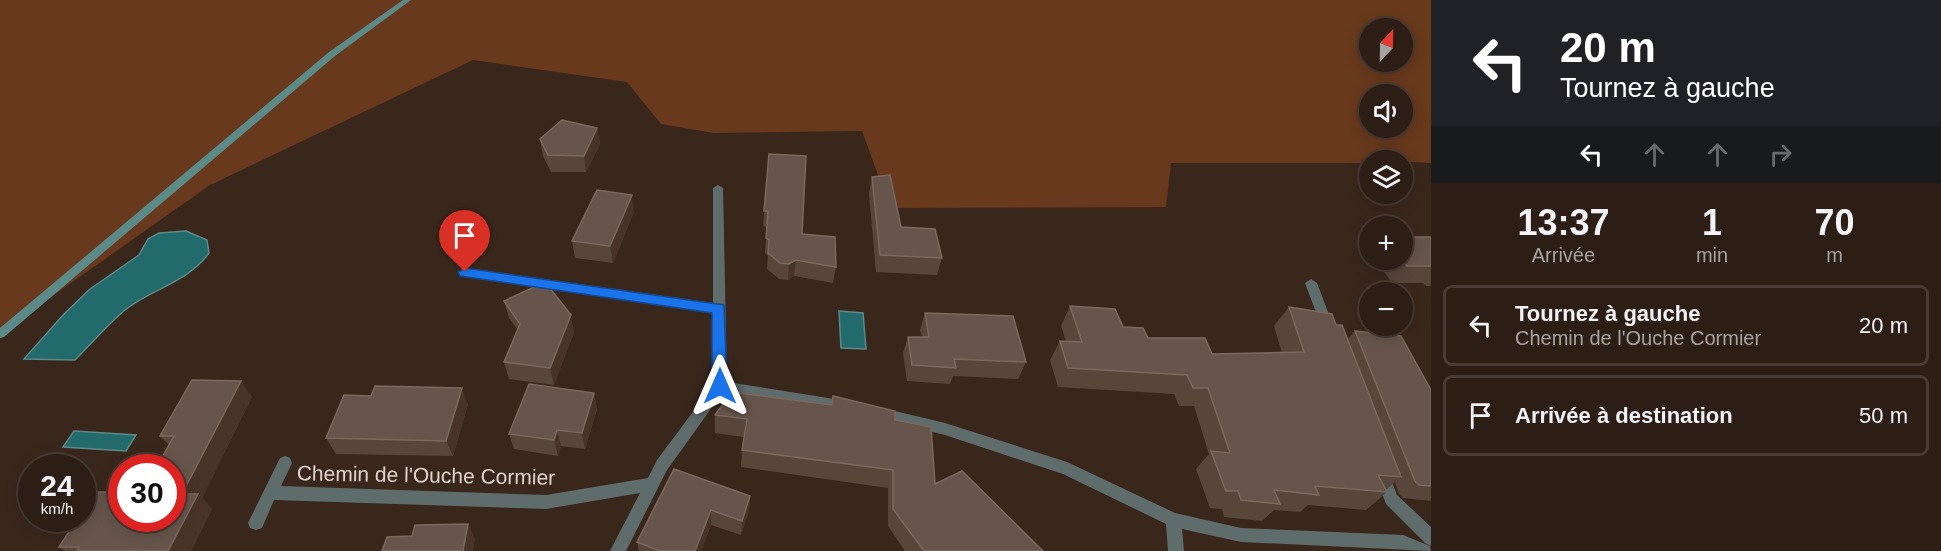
<!DOCTYPE html>
<html lang="fr">
<head>
<meta charset="utf-8">
<style>
	:root { --surface:#2c1d15; --page:#34261e; --text:#f1f3f6; --muted:#a6a2a0; --line:#483b34 }
	body { margin:0; font-family:Arial,sans-serif; background:var(--page); color:var(--text); height:100vh; display:flex; flex-direction:column; font-size:22px; white-space:nowrap }
	* { box-sizing:border-box; margin:0 }
	p { font-size:20px; color:var(--muted) }
	.icon { flex:none; width:33px; height:33px; fill:none; stroke:currentColor; stroke-width:2; stroke-linecap:round; stroke-linejoin:round }
	.map { position:relative; flex:1; overflow:hidden }
	.drawer { display:flex; flex-direction:column; background:var(--surface); width:510px }
	.drawer>* { flex:none }
	.guide { background:#202124; color:#fff; overflow:hidden }
	.needle { width:39px; rotate:22deg }
	.fabs { position:absolute; left:1359px; top:18px; display:grid; gap:12px }
	.fabs a { display:grid; place-items:center; width:54px; height:54px; border-radius:50%; background:var(--surface); box-shadow:0 3px 15px #0003,0 0 0 2px var(--line); font-size:30px }
	.speed { position:absolute; left:18px; top:454px; display:flex; gap:12px; font-size:30px; font-weight:700; text-align:center }
	.speed>* { display:grid; place-content:center; width:78px; height:78px; border-radius:50%; background:var(--surface); box-shadow:0 3px 15px #0003,0 0 0 2px var(--line); line-height:1 }
	.speed small { font-size:15px; font-weight:400 }
	.speed .limit { border:9px solid #d22; background:#fff; color:#111 }
	.pin { position:absolute; display:grid; place-items:center; width:51px; height:51px; color:#fff; margin:-62px -26px; border-radius:50% 50% 50% 0; rotate:-45deg; box-shadow:0 0 6px #0007 }
	.pin .icon { rotate:45deg }
	.me { position:absolute; width:66px; margin:-33px; rotate:0deg; stroke-linejoin:round; filter:drop-shadow(0 0 4px #0008) }
	.turn { display:flex; align-items:center; gap:21px; height:126px; padding:0 30px; font-size:27px }
	.turn .icon { width:78px; height:78px; stroke-width:2.5 }
	.turn b { display:block; font-size:42px; line-height:51px }
	.lanes { display:flex; align-items:center; height:57px; padding:0 30px; background:#0003; justify-content:center; gap:30px; direction:ltr }
	.lanes .off { opacity:.35 }
	.eta { display:flex; justify-content:space-evenly; align-items:center; height:102px; text-align:center }
	.eta b { font-size:36px; font-weight:700; line-height:42px }
	ul { padding:0; list-style:none }
	li { display:flex; align-items:center; gap:18px; height:81px; margin:0 12px 9px; padding:0 18px; border:3px solid var(--line); border-radius:9px }
	li div { flex:1 }
	li b { display:block; font-size:22px }
	li em { font-style:normal }
	main { display:flex; flex:1; min-height:0 }
	.map>svg:first-child { display:block }
	.green { fill:#68391c; fill-rule:evenodd }
	.water { fill:#226a6b; stroke:#5b8a88; stroke-width:1.5 }
	.lines { fill:none; stroke-linecap:round; stroke-linejoin:round }
	.stream { fill:#5b8a88; fill-rule:evenodd }
	.lane { fill:#5f6c6c; fill-rule:evenodd }
	.street { fill:#5f6c6c; fill-rule:evenodd }
	.wall { fill:#59463b }
	.shaded-wall { fill:#473328 }
	.building { fill:#67554b; stroke:#7a695f; stroke-width:1.5 }
	.route { fill:#1a73e8; stroke:#114b97; stroke-width:1.5 }
	.labels { text-anchor:middle; dominant-baseline:central; stroke-width:6; stroke-linejoin:round; paint-order:stroke }
	.near-street-label { font-size:21px; fill:#dfd3cc; stroke:#3a271c }
</style>
</head>
<body>
<main>
<div class="map">
<svg width="1431" height="551" viewBox="0 0 1431 551">
	<rect width="100%" height="100%" fill="#3a271c"/>
	<path class="green" d="M0 0H1431V163L1370 160 1369 163H1171L1166 207 890 208 862 131 714 133 661 124 627 82 473 60 210 185 0 333ZM1370 28H1402V62H1370ZM1370 94H1402V128H1370Z"/>
	<path class="water" d="M186 231 207 240 209 253C187 283 153 288 125 310 107 325 91 344 75 360L24 359 64 314 90 289 139 255 148 239 159 233Z
		M839 311 863 313 866 349 841 348Z
		M74 431 136 435 126 451 63 447Z"/>
	<g class="lines">
		<path class="stream" d="M403 0H411L335 56 4 337 0 338V328L329 52Z"/>
		<path class="lane" d="M1311 279 1317 283 1334 328 1333 331H1323L1322 328 1305 283Z
			M1382 467 1387 469 1397 495 1431 527V546L1425 543 1386 504 1375 474 1377 469Z"/>
		<path class="street" d="M718 185 723 188 727 382 847 401 852 403 854 407 852 411 847 413 723 392 667 470 626 551H610L640 493 546 509 274 500 262 528 256 530 250 528 248 523 280 458 285 456 290 458 292 463 281 486 546 495 648 478 657 460 713 385V313L465 276 459 272 465 268 713 303V188Z
			M878 407 945 423 1067 462 1175 513 1241 528 1403 535 1430 546 1431 551 1241 542 1182 529 1184 551H1168L1166 524 1063 474 945 435 873 417 871 413 873 409Z"/>
	</g>
	<path class="wall" d="M597 128 600 144 586 172H551L543 156 540 139Z
		M769 154 802 234 836 267 833 283 794 276 788 280 779 279 767 269 768 256 765 253 767 227 763 226Z
		M872 177 901 227 942 258 937 275 876 272 869 194Z
		M634 212 613 263 575 258 572 241Z
		M1431 237V286H1426L1423 283H1392L1375 260H1402Z
		M504 301 574 332 554 385 509 379 504 362 518 330 509 318Z
		M1070 306 1148 338 1212 354 1282 353 1274 326 1289 307 1336 325 1347 340 1355 331 1431 390V501L1403 498 1399 494 1395 482 1386 490 1387 492 1366 510 1308 505 1300 512 1274 510 1262 521 1224 517 1222 509 1210 508 1196 469 1209 454 1194 406H1179L1174 394 1058 387 1050 360 1060 341H1066L1061 326Z
		M925 313 1026 362 1018 379 953 376 950 384 907 381 903 353 908 337H922L920 330Z
		M594 393 597 409 585 449 561 446 558 456 514 449 509 434Z
		M371 396 468 404 453 456 336 454 326 438Z
		M252 397 202 498 212 509 191 551H65L59 547 172 519 169 445 160 436Z
		M715 415 895 420 935 484 1043 551H905L888 526V488L741 467 742 450 744 437 715 433Z
		M674 469 750 496 749 511 741 535 711 525 701 551H639L637 542Z"/>
	<path class="shaded-wall" d="M597 128 600 144 586 172 584 156Z
		M632 195 634 212 613 263 610 246Z
		M796 260 794 276 788 280 789 264Z
		M571 315 574 332 554 385 550 368Z
		M241 381 252 397 202 498 212 509 191 551H168L182 494Z
		M462 388 468 404 453 456 446 441Z
		M594 393 597 409 585 449 582 433Z
		M557 430 561 446 558 456 554 440Z
		M750 496 749 511 741 535 742 521Z
		M711 510V525L701 551H695Z
		M468 524 475 539 473 551H463Z"/>
	<path class="building" d="M562 120 597 128 584 156 548 155 540 139Z
		M769 154 806 156 802 234 835 237 836 267 796 260 789 264 780 263 768 253 769 240 766 238 768 211H764Z
		M890 175 901 227 935 229 942 258 880 255 872 177Z
		M597 190 632 195 610 246 572 241Z
		M1402 237H1431V266H1407L1402 260Z
		M545 282 571 315 550 368 504 362 520 324 504 301Z
		M1070 306 1115 309 1123 327 1143 328 1148 338H1205L1212 354 1304 352 1289 307 1332 314 1336 325H1342L1401 477 1378 475 1387 492 1315 486 1319 495 1274 490 1280 504 1241 500 1238 491H1226L1211 451 1230 453 1208 388H1193L1187 375 1068 368 1060 341 1082 342Z
		M925 313 1013 316 1026 362 954 359 956 368 912 365 908 337H929Z
		M1355 331 1401 336 1431 390V486L1419 485 1415 481Z
		M192 380 241 381 182 494H198L168 551H77L79 547H59L77 519H82V509L93 492H122V519H172V468H156L174 436H160Z
		M529 384 594 393 582 433 557 430 554 440 509 434Z
		M375 386 462 388 446 441 326 438 344 395 371 396Z
		M732 392 832 405 833 396 895 411V420L931 427 935 484 962 471 1043 551H924L893 509V470L742 450 747 419 715 415Z
		M674 469 750 496 742 521 711 510 695 551H660L637 542Z
		M468 524 463 551H382L387 537 412 536 415 525Z"/>
	<path class="route" d="M465 268 724 305 727 386 720 392 712 386V313L460 276 458 272Z"/>
	<g class="labels">
		<g class="near-street-label">
			<text transform="translate(426 475) rotate(1)">Chemin de l'Ouche Cormier</text>
		</g>
	</g>
</svg>
<div class="fabs">
<a><svg class="needle" viewBox="-14 -14 28 28"><path d="M0-13l5 13h-10z" fill="#e53935"/><path d="M0 13l5-13h-10z" fill="#a6a2a0"/></svg></a>
<a><svg class="icon" aria-label="sound" viewBox="0 0 24 24"><path d="M4 9h4l5-4v14l-5-4H4zM17 9q2 3 0 6"/></svg></a>
<a><svg class="icon" aria-label="layers" viewBox="0 0 24 24"><path d="M12 4l9 5-9 5-9-5zM3 14l9 5 9-5"/></svg></a>
<a>+</a>
<a>−</a>
</div>
<div class="speed"><div>24<small>km/h</small></div><div class="limit">30</div></div>
<div class="pin" style="left:465px;top:272px;background:#d93025"><svg class="icon" aria-label="arrive" viewBox="0 0 24 24"><path d="M6 21V4h12l-3 4 3 4H6"/></svg></div>
<svg class="me" style="left:720px;top:386px" viewBox="-20 -20 40 40"><path d="M0-17L14 15 0 8-14 15z" fill="#1a73e8" stroke="#fff" stroke-width="4"/></svg>
</div>
<section class="drawer">
<div class="guide">
<div class="turn"><svg class="icon" aria-label="left" viewBox="0 0 24 24"><path d="M17 20v-9H6M10 6l-5 5 5 5"/></svg><div><b>20 m</b>Tournez à gauche</div></div>
<div class="lanes"><svg class="icon" aria-label="left" viewBox="0 0 24 24"><path d="M17 20v-9H6M10 6l-5 5 5 5"/></svg><svg class="icon off" aria-label="ahead" viewBox="0 0 24 24"><path d="M12 20V5M6 11l6-6 6 6"/></svg><svg class="icon off" aria-label="ahead" viewBox="0 0 24 24"><path d="M12 20V5M6 11l6-6 6 6"/></svg><svg class="icon off" aria-label="right" viewBox="0 0 24 24"><path d="M7 20v-9h11M14 6l5 5-5 5"/></svg></div>
</div>
<div class="eta">
<div><b>13:37</b><p>Arrivée</p></div>
<div><b>1</b><p>min</p></div>
<div><b>70</b><p>m</p></div>
</div>
<ul>
<li><svg class="icon" aria-label="left" viewBox="0 0 24 24"><path d="M17 20v-9H6M10 6l-5 5 5 5"/></svg><div><b>Tournez à gauche</b><p>Chemin de l'Ouche Cormier</p></div><em>20 m</em></li>
<li><svg class="icon" aria-label="arrive" viewBox="0 0 24 24"><path d="M6 21V4h12l-3 4 3 4H6"/></svg><div><b>Arrivée à destination</b></div><em>50 m</em></li>
</ul>
</section>
</main>
</body>
</html>
